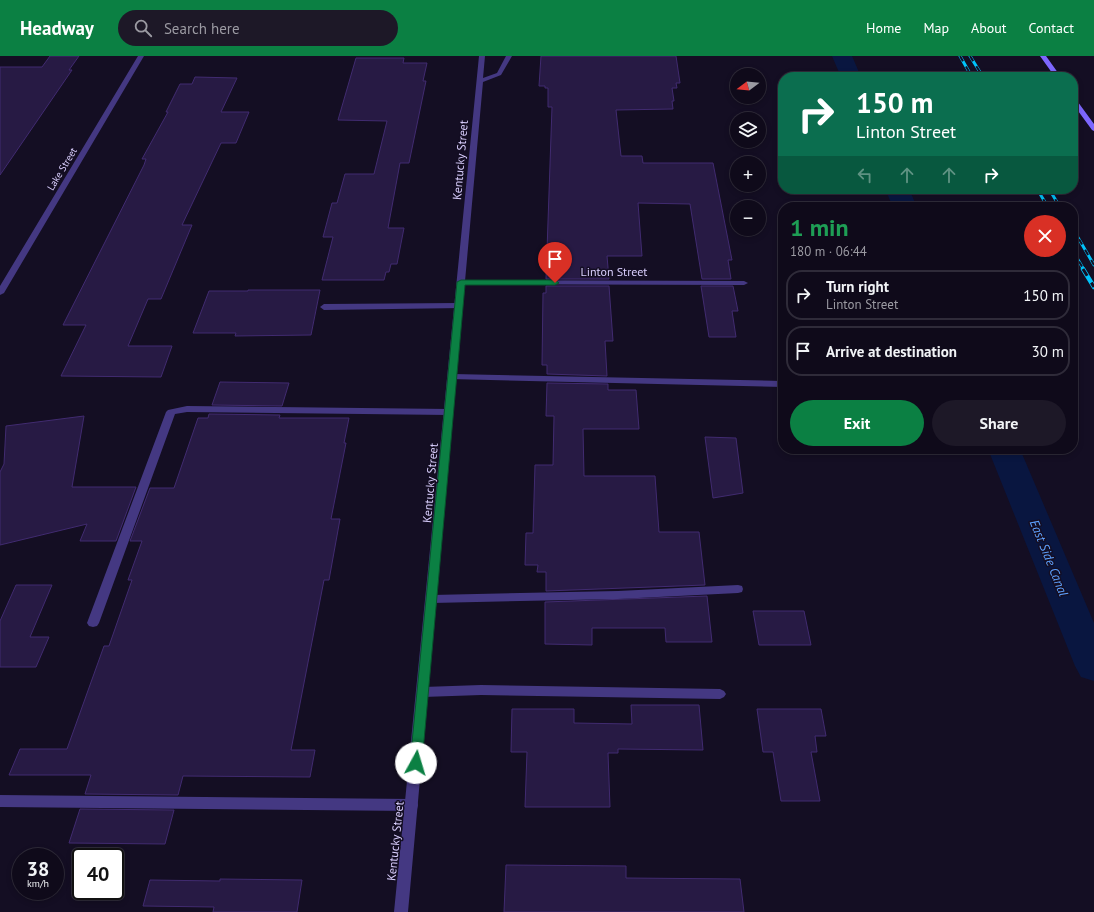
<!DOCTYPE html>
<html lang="en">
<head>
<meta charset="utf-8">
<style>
	:root { --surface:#0f0a1a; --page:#1d1827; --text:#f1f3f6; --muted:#9b9aa2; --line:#2f2b39; --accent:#0b8043 }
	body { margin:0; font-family:"PT Sans",sans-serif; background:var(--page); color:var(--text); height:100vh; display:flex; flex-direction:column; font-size:15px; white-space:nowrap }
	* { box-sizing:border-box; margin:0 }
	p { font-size:13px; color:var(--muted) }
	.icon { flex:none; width:22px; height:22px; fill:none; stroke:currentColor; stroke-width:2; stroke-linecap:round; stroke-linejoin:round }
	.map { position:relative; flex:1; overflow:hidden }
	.panel { position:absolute; left:778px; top:146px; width:300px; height:252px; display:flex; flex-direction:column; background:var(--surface); border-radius:16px; box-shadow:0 2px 6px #0003,0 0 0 1px var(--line) }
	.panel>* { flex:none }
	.hud { position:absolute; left:778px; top:16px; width:300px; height:122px; border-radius:16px; box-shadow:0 2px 6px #0003,0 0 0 1px var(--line); background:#0b6e4f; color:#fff; overflow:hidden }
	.needle { width:26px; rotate:254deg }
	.tools { position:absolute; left:730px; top:12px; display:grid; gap:8px }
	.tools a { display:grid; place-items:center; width:36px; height:36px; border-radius:50%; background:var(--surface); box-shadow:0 2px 6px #0003,0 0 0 1px var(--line); font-size:20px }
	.speed { position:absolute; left:12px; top:792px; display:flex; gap:8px; font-size:20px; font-weight:700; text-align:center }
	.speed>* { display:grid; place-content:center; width:52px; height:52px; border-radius:50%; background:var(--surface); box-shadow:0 2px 6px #0003,0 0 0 1px var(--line); line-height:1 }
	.speed small { font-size:10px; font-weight:400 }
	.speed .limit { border:2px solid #111; border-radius:6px; background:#fff; color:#111 }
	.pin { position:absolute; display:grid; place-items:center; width:34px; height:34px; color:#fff; margin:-41px -17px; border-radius:50% 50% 50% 0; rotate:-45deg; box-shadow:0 0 4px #0007 }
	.pin .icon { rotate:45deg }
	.me { position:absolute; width:44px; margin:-22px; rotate:6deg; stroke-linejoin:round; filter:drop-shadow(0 0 3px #0008) }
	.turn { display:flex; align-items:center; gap:14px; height:84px; padding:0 12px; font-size:18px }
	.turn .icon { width:52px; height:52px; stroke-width:2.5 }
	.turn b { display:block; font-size:28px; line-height:34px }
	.lanes { display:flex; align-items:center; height:38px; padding:0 12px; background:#0003; justify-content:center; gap:20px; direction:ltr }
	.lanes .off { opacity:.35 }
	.round { display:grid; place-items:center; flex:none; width:42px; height:42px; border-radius:21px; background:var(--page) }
	.head { display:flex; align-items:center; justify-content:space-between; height:68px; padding:0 12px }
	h1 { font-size:24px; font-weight:700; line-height:30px; color:#1e9e55 }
	.action { display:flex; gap:8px; margin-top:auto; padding:8px 12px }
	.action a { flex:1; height:46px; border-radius:24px; background:var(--accent); color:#fff; font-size:16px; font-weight:700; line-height:46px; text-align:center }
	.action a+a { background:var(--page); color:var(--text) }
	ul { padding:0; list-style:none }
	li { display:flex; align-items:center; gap:12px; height:50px; margin:0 8px 6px; padding:0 4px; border:2px solid var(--line); border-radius:16px }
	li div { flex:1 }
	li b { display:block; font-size:15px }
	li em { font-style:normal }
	header { display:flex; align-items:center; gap:24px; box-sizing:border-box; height:56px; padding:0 20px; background:var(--accent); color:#fff }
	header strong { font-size:19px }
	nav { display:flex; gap:22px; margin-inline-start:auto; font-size:14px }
	.search { width:280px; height:36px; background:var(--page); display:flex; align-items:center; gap:10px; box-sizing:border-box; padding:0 14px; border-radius:22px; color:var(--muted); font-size:15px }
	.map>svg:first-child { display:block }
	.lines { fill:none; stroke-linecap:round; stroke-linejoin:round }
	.canal { fill:#091640; fill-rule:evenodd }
	.building { fill:#271a44; stroke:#412b70 }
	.service { fill:#443882; fill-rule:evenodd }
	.minor { fill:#443882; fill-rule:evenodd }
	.tertiary { fill:#443882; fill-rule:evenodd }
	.secondary { fill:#7d67ff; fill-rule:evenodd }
	.rail-far1-casing { stroke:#00c3fb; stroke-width:3 }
	.rail-casing { stroke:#00c3fb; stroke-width:4.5 }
	.rail-far1 { stroke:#140e23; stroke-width:2; stroke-dasharray:6; stroke-linecap:butt }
	.rail { stroke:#140e23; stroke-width:3; stroke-dasharray:8; stroke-linecap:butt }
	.route { fill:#0b8043; stroke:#07532c }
	.labels { text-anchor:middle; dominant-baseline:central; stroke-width:3; stroke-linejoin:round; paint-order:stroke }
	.far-street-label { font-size:10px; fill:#dbd0ff; stroke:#140e23 }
	.street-label { font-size:12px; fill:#dbd0ff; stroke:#140e23 }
	.water-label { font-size:13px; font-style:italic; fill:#5ea1ff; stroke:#140e23 }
</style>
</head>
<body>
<header>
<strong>Headway</strong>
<div class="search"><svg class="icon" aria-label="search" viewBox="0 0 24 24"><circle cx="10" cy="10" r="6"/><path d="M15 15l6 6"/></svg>Search here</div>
<nav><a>Home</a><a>Map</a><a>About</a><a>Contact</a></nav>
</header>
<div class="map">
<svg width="1094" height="856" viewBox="0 0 1094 856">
	<rect width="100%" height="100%" fill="#140e23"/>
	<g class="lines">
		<path class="canal" d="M832 0H852L861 21H841Z
			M885 133H909L917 151H893Z
			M988 393H1020L1094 567V625L1081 621 1075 610Z"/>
	</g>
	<path class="building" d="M50 0H79L69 14H72L0 119V11H42Z
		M541 0H676L680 27H676L677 32H672L674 45H672L673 53 616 54 621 100H642L643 107H713L732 204H728L731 223H702L690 148 638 147 642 200H607L609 223H546L552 51H548V32H545V30H539Z
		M356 2H404L403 7H427L423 25H426L409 107H400L388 172H404L397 208H391L389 216H386L384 224H322L333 181H323L332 147H337L345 118H374L387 65 338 64Z
		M195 21 237 22 221 56H249L236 87H221L182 169H192L161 243H148L128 290H172L161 321 61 320 86 269H63L144 109 146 103H142L168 56H166L180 28H192Z
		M546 230H609L613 285H605L607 320 547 318V309H542L543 237H546Z
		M701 230H733L738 255H732L736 281H709Z
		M248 234H320L311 279 235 280 236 277H193L209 235H248Z
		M220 326 289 327 282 350 212 349Z
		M547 327 608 328V334H636L639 373H583L584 420H655L659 476H699L705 529 546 535V516H537L538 509H525L526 477H533L535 409H553L554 360H546Z
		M209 358 280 359 279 362H349L344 387H346L331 463H340L329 524H324L291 694H315L310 721 183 720 178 739 85 738 91 719H9L20 693H67L104 590H109L132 524H128L142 485H130L150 432H174L198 362H208Z
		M84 360 72 431H136L116 485H80L87 468 0 489V416L4 408 6 370Z
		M705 381 736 382 743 437 713 442Z
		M16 529H52L30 581H49L36 611H0V565Z
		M707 540 712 586H666L665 572H592V589L545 588V546Z
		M753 555H804L811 589H759Z
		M631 649H699L703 694 618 693V697H608L610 751H525L527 696H511L512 653H574V667L632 668Z
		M757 653H821L826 680H815L817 696H811L820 745H781L773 696H763Z
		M80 753 174 754 165 788 69 787Z
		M506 809 626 810V822L740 823 744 856H504Z
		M220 823 302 824 297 856H213L214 851 143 850 150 824 220 825Z"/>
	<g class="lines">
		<path class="service" d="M459 247 462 248 463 250 462 252 324 254 320 251 324 248Z
			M453 318 783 325V331L450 323 448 321 450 319Z
			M187 350 449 353 454 356 449 359 187 356 175 358 99 567 97 570 93 571 89 570 87 567 166 356 168 354Z
			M738 529 742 530 743 533 742 536 738 537 618 543 432 547 428 546 426 543 428 540 432 539 618 535Z
			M481 629 720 633 724 635 726 638 724 641 720 643 481 639 423 641 419 639 417 636 419 633 423 631Z
			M0 739 412 743 417 745 418 749 417 753 412 755 0 751Z"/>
		<path class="minor" d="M138 0H144L4 237 0 239V230Z
			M458 224 744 225 748 227 744 229 461 228 457 226Z"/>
		<path class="tertiary" d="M479 0H485L483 22 497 17 506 0H512L501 19 483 26 408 856H394Z"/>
		<path class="secondary" d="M1040 0H1046L1061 21H1055Z
			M1073 41 1075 42 1094 68V75L1092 74 1073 48Z"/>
		<g class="rail-far1-casing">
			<path id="rail-far1" d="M960 0 972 21
				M970 0 983 21
				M1037 133 1048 151
				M1049 133 1060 151
				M1073 173 1094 209
				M1073 195 1084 214"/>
		</g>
		<g class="rail-casing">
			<path id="rail" d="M1083 213 1094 231"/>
		</g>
		<use href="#rail-far1" class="rail-far1"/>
		<use href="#rail" class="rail"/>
	</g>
	<path class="route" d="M461 224H555L559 227 555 229H465L422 707 420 710 416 712 412 710 410 707 457 226Z"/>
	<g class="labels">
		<g class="far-street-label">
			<text transform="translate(62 113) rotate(-59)">Lake Street</text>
		</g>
		<g class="street-label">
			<text transform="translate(460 104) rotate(-85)">Kentucky Street</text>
			<text x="614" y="215">Linton Street</text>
			<text transform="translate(430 427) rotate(-85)">Kentucky Street</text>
			<text transform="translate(395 785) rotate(-84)">Kentucky Street</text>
		</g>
		<g class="water-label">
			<text transform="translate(1049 502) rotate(68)">East Side Canal</text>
		</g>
	</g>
</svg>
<div class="tools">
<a><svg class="needle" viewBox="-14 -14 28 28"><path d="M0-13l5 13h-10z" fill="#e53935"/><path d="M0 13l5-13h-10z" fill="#9b9aa2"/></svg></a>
<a><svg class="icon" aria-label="layers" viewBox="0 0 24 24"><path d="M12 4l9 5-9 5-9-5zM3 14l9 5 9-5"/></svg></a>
<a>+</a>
<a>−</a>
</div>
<div class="speed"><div>38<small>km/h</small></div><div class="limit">40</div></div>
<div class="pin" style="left:555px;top:227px;background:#d93025"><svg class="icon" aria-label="arrive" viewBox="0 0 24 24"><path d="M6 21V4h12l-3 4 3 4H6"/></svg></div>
<svg class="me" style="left:416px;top:707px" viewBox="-20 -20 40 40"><circle r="19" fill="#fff"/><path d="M0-13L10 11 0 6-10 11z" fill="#0b8043"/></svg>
<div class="hud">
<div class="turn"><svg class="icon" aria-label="right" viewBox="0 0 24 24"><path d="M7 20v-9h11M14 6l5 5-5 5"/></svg><div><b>150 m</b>Linton Street</div></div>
<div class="lanes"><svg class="icon off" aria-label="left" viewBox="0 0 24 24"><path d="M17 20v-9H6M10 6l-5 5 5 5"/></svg><svg class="icon off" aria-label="ahead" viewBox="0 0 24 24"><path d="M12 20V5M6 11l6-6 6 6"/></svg><svg class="icon off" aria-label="ahead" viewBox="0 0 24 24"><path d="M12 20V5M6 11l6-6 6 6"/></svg><svg class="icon" aria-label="right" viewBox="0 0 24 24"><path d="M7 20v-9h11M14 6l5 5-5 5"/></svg></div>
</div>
<section class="panel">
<div class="head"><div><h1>1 min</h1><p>180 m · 06:44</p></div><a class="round" style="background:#d93025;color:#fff"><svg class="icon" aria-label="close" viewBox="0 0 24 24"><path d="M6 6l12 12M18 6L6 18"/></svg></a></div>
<ul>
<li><svg class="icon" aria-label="right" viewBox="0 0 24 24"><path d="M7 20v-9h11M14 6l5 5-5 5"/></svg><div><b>Turn right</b><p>Linton Street</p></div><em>150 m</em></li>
<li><svg class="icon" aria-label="arrive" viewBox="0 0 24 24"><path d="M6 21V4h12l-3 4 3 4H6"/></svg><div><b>Arrive at destination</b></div><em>30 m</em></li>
</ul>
<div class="action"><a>Exit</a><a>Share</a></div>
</section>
</div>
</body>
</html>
